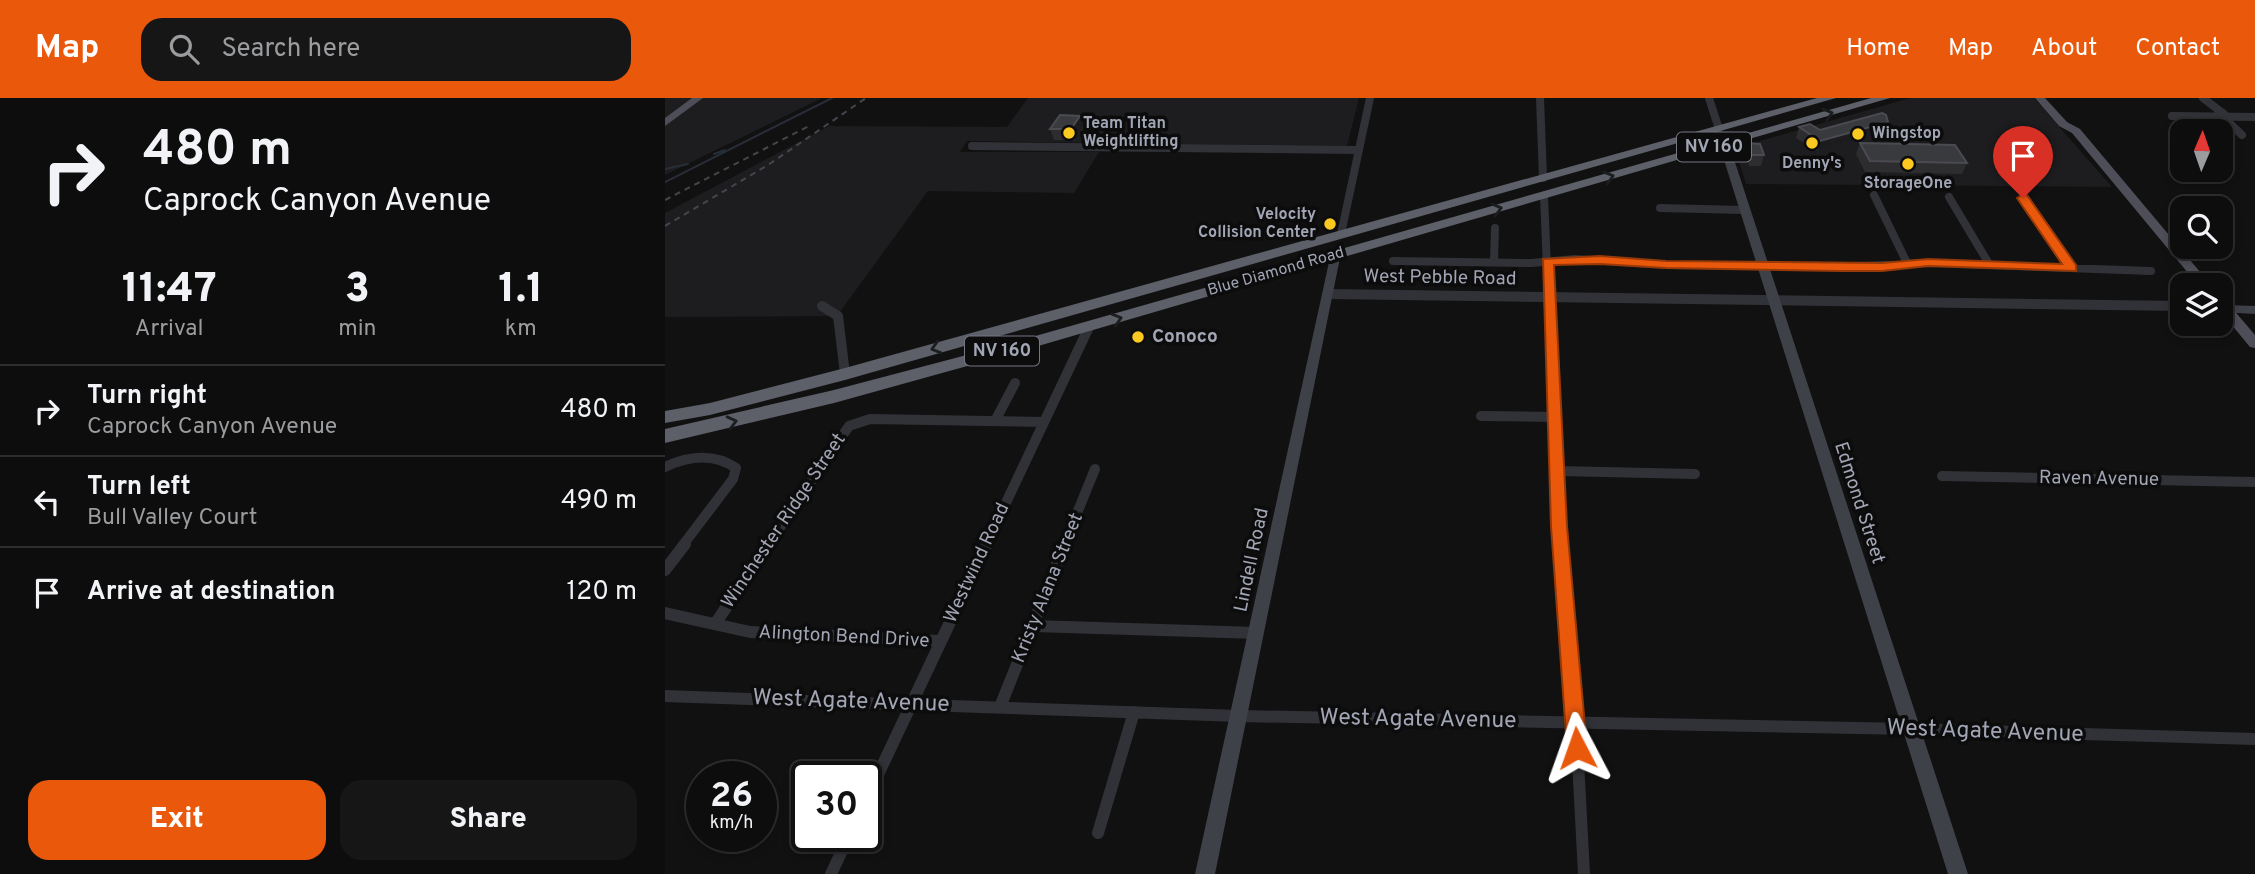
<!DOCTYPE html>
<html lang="en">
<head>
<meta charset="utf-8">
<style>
	:root { --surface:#0d0d0e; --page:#161617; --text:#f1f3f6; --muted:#9a9c9e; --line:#2d2d2e; --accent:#ea580c }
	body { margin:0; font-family:Overpass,sans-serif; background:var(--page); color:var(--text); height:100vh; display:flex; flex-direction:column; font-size:26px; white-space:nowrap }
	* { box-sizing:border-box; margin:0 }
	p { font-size:23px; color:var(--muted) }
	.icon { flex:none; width:38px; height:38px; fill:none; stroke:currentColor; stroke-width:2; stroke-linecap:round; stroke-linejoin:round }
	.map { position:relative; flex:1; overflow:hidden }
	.side { display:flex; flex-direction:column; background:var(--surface); width:665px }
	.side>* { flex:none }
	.hud { background:#0d0d0e; color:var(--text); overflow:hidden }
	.needle { width:46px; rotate:2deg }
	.tools { position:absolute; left:1505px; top:21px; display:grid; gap:14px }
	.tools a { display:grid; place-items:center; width:63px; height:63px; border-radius:14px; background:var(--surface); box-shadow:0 4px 10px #0003,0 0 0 2px var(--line); font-size:35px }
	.speed { position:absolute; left:21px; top:663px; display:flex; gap:14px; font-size:35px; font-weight:700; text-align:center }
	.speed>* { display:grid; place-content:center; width:91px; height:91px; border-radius:50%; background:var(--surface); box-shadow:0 4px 10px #0003,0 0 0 2px var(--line); line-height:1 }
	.speed small { font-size:18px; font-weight:400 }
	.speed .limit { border:4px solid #111; border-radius:10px; background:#fff; color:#111 }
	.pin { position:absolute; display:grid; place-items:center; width:60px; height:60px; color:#fff; margin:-72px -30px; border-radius:50% 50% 50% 0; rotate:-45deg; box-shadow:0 0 7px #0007 }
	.pin .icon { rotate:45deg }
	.me { position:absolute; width:77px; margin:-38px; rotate:356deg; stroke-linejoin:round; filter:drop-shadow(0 0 5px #0008) }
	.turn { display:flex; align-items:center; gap:24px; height:147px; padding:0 28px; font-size:32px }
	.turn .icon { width:91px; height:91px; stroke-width:2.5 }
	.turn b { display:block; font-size:49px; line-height:60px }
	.eta { display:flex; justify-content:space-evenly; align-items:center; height:119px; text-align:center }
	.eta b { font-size:42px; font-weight:800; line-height:49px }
	.primary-button { display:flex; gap:14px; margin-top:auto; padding:14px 28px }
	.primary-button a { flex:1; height:80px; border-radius:21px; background:var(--accent); color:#fff; font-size:28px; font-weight:800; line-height:80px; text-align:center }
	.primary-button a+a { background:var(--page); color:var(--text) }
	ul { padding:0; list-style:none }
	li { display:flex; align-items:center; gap:21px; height:91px; padding:0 28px; border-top:2px solid var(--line) }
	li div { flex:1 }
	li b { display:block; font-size:26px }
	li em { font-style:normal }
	header { display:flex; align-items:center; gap:42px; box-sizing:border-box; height:98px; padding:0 35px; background:var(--accent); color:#fff }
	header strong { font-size:33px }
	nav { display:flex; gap:38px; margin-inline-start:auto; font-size:24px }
	.search { width:490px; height:63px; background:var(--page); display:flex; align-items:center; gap:18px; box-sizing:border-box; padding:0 24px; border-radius:21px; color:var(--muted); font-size:26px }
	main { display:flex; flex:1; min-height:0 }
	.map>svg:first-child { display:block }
	.built { fill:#1d1d1f }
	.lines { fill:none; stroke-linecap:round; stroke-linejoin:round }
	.stream { stroke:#272e36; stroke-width:2 }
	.street-far2 { stroke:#313237; stroke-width:8 }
	.street-far1 { stroke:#313237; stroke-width:10 }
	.street { stroke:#313237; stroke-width:12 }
	.secondary { fill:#3f4148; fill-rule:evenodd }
	.primary { fill:#4d4e57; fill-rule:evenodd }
	.highway { fill:#5d5f69; fill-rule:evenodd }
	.rail { stroke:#44454d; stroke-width:2; stroke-dasharray:6 5; stroke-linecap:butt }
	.wall { fill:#2d2d30 }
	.shaded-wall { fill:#1c1c1e }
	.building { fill:#393a3e; stroke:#4a4b51; stroke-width:2 }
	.oneway { stroke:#1c1d1f }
	.route { fill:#ea580c; stroke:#983908; stroke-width:2 }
	.poi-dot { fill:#fbc920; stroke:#0c0c0d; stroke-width:2.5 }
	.labels { text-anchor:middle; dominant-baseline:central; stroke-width:7; stroke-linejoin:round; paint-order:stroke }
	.far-poi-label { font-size:16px; font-weight:bold; fill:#a1a5b4; stroke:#0c0c0d; text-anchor:start }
	.far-street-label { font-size:16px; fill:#a1a5b4; stroke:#0c0c0d }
	.shield { fill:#0c0c0d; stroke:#747782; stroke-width:2 }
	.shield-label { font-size:18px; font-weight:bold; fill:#a1a5b4 }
	.street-label { font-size:19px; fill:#a1a5b4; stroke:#0c0c0d }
	.poi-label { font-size:19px; font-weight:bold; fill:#a1a5b4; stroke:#0c0c0d; text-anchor:start }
	.near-street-label { font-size:23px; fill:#a1a5b4; stroke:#0c0c0d }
</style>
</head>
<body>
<header>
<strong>Map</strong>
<div class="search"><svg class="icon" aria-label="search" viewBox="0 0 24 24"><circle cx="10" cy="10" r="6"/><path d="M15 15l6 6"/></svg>Search here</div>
<nav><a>Home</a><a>Map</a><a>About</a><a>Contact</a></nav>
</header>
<main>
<section class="side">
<div class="hud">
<div class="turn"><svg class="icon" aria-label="right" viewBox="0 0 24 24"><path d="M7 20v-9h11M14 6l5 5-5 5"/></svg><div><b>480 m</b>Caprock Canyon Avenue</div></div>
</div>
<div class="eta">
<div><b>11:47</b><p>Arrival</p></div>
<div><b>3</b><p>min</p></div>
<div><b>1.1</b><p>km</p></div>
</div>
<ul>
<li><svg class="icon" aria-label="right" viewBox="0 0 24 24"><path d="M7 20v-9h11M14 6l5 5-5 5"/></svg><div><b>Turn right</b><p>Caprock Canyon Avenue</p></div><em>480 m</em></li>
<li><svg class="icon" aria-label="left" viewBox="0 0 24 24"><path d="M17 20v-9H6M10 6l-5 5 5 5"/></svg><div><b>Turn left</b><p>Bull Valley Court</p></div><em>490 m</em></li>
<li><svg class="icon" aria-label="arrive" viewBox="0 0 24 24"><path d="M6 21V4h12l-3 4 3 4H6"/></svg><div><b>Arrive at destination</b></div><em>120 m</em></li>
</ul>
<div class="primary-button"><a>Exit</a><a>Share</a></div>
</section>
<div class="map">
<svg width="1590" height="776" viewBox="0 0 1590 776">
	<rect width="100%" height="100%" fill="#111112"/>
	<path class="built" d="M0 0H157L0 77Z
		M363 0H694L682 48 302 43 295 54H434L409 95 263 93 172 218 0 219V115L164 28 342 29Z
		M1245 0H1369L1447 89 1081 86 1070 50Z"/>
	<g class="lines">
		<path class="stream" d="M49 56 60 52
			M0 71 23 66
			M0 84 167 0"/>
		<path class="street-far2" d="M875 0 878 80
			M1044 0 1054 31
			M1538 0 1559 16 1558 19 1577 37
			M1507 18 1590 19
			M307 48 694 52
			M1209 97 1243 167
			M879 98 883 195
			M1284 99 1324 166
			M1358 100 1406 170
			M995 110 1079 112
			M676 136 705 0
			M728 163 866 165 910 161 1001 167 1175 169 1263 165 1486 173
			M829 164 830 130"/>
		<path class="street-far1" d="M883 193 896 447
			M663 196 1517 208
			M157 208 173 218 180 276
			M816 318 889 319
			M330 323 350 285
			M0 369C23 358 49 355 71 370L68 381 18 447
			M893 373 1030 376
			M1277 378 1590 384
			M103 447 184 328 205 321 378 324
			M321 447 424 229
			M399 447 430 371"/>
		<path class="street" d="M896 446 911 625 919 776
			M0 472 20 446
			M0 515 85 534 275 543
			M50 526 104 446
			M368 528 592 535
			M0 598 574 618 1246 631 1590 641
			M335 609 400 446
			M201 702 322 446
			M433 735 469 614
			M166 776 184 738"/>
		<path class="secondary" d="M1059 43 1064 46 1303 776H1283L1054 46Z
			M671 152 676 155 550 776H530L666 155Z
			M1560 207 1590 208V216L1556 214V209Z"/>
		<path class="primary" d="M27 0H38L0 28V20Z
			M1370 0H1380L1402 24 1415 31 1546 187H1533L1407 35 1394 28Z
			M1556 202 1561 203 1590 237V250L1585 249 1556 214Z"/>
		<path class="highway" d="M1152 0H1171L180 282 45 317 0 325V313L45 305 180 270Z
			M1206 0H1225L342 257 169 305 0 345V331L169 292 332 249Z"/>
		<path class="rail" d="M0 102 146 27
			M0 128 103 67 201 0"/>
	</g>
	<path class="wall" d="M1223 24 1218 35 1152 53 1131 40 1134 29 1155 32Z
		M418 28 410 42H389L385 31Z
		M1082 45 1099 57 1096 68H1084L1079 56Z
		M1195 45 1302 65 1297 76 1200 74 1191 56Z"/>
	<path class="shaded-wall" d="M415 18 418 28 410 42 406 31Z
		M1223 24 1218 35 1152 53 1155 43Z"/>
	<path class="building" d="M1217 15 1221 17 1223 24 1155 43 1134 29 1145 26 1155 32Z
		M395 17 415 18 406 31H385Z
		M1082 45 1095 46 1099 57H1087Z
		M1195 45 1290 47 1302 65 1205 63Z"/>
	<defs><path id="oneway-chevron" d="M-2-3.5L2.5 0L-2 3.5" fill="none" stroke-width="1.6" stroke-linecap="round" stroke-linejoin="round" transform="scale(1.75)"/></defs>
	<g class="oneway">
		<use href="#oneway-chevron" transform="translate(1163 16) rotate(-16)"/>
		<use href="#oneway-chevron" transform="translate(944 79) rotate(-16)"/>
		<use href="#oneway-chevron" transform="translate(832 111) rotate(-15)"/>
		<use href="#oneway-chevron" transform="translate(452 221) rotate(-17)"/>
		<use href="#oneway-chevron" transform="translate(271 250) rotate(164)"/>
		<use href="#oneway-chevron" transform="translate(67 324) rotate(-14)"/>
	</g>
	<path class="route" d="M1358 96 1362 97 1411 167V173L1263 168 1217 173H1175L1001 170 935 166 889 167 902 428 922 650 919 657 912 660 905 657 902 650 886 428 878 161 935 158 1001 163 1217 165 1263 161 1397 166 1352 100Z"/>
	<g class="poi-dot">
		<circle cx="404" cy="35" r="7"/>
		<circle cx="1193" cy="36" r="7"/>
		<circle cx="1147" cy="45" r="7"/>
		<circle cx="1243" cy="66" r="7"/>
		<circle cx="665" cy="126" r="7"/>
		<circle cx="473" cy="239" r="7"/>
	</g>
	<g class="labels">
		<g class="far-poi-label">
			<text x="418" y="26">Team Titan<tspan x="418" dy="18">Weightlifting</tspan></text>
			<text x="1207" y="36">Wingstop</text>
			<text x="1147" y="66" text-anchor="middle">Denny's</text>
			<text x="1243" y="86" text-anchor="middle">StorageOne</text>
			<text x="651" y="117" text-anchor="end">Velocity<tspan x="651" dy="18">Collision Center</tspan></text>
		</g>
		<g class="far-street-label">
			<text transform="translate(611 174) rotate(-16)">Blue Diamond Road</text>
		</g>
		<g class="shield">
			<rect x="1012" y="34.5" width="74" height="29" rx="5"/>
			<rect x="300" y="238.5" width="74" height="29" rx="5"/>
		</g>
		<g class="shield-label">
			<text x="1049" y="49">NV 160</text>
			<text x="337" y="253">NV 160</text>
		</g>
		<g class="street-label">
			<text transform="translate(775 180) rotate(1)">West Pebble Road</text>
			<text transform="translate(1434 381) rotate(1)">Raven Avenue</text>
			<text transform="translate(1194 405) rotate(72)">Edmond Street</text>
			<text transform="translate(119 423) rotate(-56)">Winchester Ridge Street</text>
			<text transform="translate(587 462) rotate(-78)">Lindell Road</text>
			<text transform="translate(312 465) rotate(-65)">Westwind Road</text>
			<text transform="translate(383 490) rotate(-68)">Kristy Alana Street</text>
			<text transform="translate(179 539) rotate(3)">Alington Bend Drive</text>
		</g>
		<g class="poi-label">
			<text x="487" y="239">Conoco</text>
		</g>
		<g class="near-street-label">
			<text transform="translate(186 604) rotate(2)">West Agate Avenue</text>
			<text transform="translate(753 622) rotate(1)">West Agate Avenue</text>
			<text transform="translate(1320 634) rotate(2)">West Agate Avenue</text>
		</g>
	</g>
</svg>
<div class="tools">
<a><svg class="needle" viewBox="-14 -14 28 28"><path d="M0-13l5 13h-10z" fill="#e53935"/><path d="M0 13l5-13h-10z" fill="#9a9c9e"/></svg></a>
<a><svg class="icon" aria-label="search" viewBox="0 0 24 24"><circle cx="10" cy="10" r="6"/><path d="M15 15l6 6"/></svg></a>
<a><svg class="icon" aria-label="layers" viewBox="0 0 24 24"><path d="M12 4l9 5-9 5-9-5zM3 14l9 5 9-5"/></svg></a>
</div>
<div class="speed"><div>26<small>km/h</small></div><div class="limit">30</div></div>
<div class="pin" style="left:1358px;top:100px;background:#d93025"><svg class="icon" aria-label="arrive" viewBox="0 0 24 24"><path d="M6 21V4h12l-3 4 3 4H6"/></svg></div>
<svg class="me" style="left:912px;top:650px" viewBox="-20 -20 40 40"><path d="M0-17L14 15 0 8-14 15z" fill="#ea580c" stroke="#fff" stroke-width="4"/></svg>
</div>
</main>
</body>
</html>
